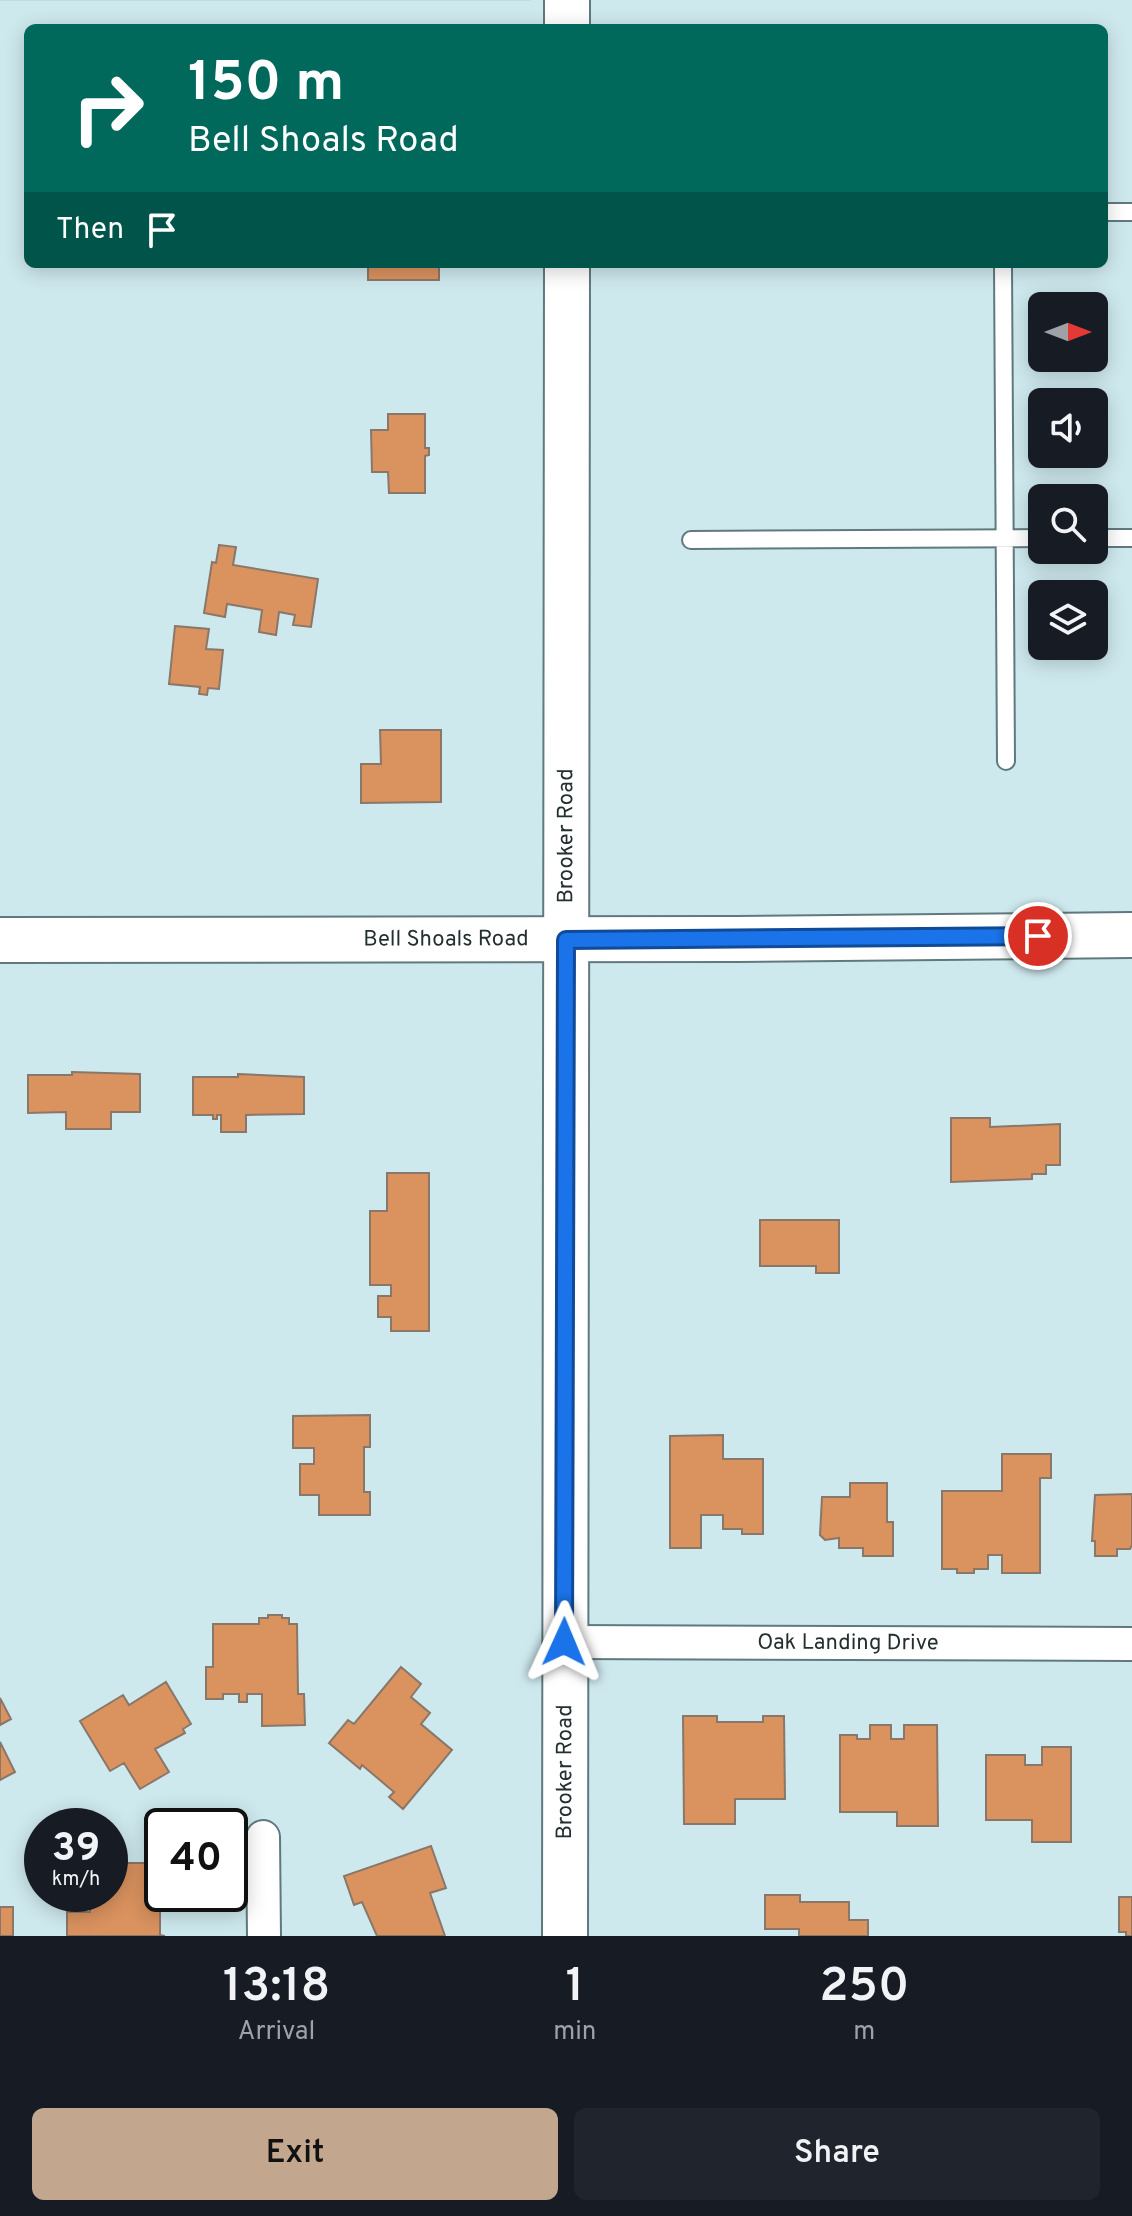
<!DOCTYPE html>
<html lang="en">
<head>
<meta charset="utf-8">
<style>
	:root { --surface:#171b24; --page:#20242c; --text:#f1f3f6; --muted:#9ea1a6; --accent:#c2a68e }
	body { margin:0; font-family:Overpass,sans-serif; background:var(--page); color:var(--text); height:100vh; display:flex; flex-direction:column; font-size:30px; white-space:nowrap }
	* { box-sizing:border-box; margin:0 }
	p { font-size:26px; color:var(--muted) }
	.icon { flex:none; width:44px; height:44px; fill:none; stroke:currentColor; stroke-width:2; stroke-linecap:round; stroke-linejoin:round }
	.map { position:relative; height:1936px; overflow:hidden }
	.side { display:flex; flex-direction:column; background:var(--surface); flex:1 }
	.side>* { flex:none }
	.hud { position:absolute; left:24px; top:24px; width:1084px; height:244px; border-radius:12px; box-shadow:0 4px 20px #0003; background:#00695c; color:#fff; overflow:hidden }
	.needle { width:52px; rotate:90deg }
	.buttons { position:absolute; left:1028px; top:292px; display:grid; gap:16px }
	.buttons a { display:grid; place-items:center; width:80px; height:80px; border-radius:12px; background:var(--surface); box-shadow:0 4px 20px #0003; font-size:40px }
	.speed { position:absolute; left:24px; top:1808px; display:flex; gap:16px; font-size:40px; font-weight:700; text-align:center }
	.speed>* { display:grid; place-content:center; width:104px; height:104px; border-radius:50%; background:var(--surface); box-shadow:0 4px 20px #0003; line-height:1 }
	.speed small { font-size:20px; font-weight:400 }
	.speed .limit { border:4px solid #111; border-radius:12px; background:#fff; color:#111 }
	.pin { position:absolute; display:grid; place-items:center; width:68px; height:68px; color:#fff; margin:-34px; border:4px solid #fff; border-radius:50%; box-shadow:0 2px 8px #0007 }
	.me { position:absolute; width:88px; margin:-44px; rotate:1deg; stroke-linejoin:round; filter:drop-shadow(0 0 6px #0008) }
	.turn { display:flex; align-items:center; gap:28px; height:168px; padding:0 32px; font-size:36px }
	.turn .icon { width:104px; height:104px; stroke-width:2.5 }
	.turn b { display:block; font-size:56px; line-height:68px }
	.then { display:flex; align-items:center; height:76px; padding:0 32px; background:#0003; gap:16px; font-size:30px }
	.eta { display:flex; justify-content:space-evenly; align-items:center; height:136px; text-align:center }
	.eta b { font-size:48px; font-weight:600; line-height:56px }
	.action { display:flex; gap:16px; margin-top:auto; padding:16px 32px }
	.action a { flex:1; height:92px; border-radius:12px; background:var(--accent); color:#111; font-size:32px; font-weight:600; line-height:92px; text-align:center }
	.action a+a { background:var(--page); color:var(--text) }
	.map>svg:first-child { display:block }
	.built { fill:#bbdfe5 }
	.building { fill:#da925f; stroke:#89776a; stroke-width:2 }
	.lines { fill:none; stroke-linecap:round; stroke-linejoin:round }
	.lane-casing { stroke:#60797e; stroke-width:20 }
	.street-casing { stroke:#60797e; stroke-width:36 }
	.secondary-casing { stroke:#60797e; stroke-width:48 }
	.lane { stroke:#fff; stroke-width:16 }
	.street { stroke:#fff; stroke-width:32 }
	.secondary { stroke:#fff; stroke-width:44 }
	.route-casing { stroke:#114b97; stroke-width:20 }
	.route { stroke:#1a73e8; stroke-width:14 }
	.labels { text-anchor:middle; dominant-baseline:central; stroke-width:6; stroke-linejoin:round; paint-order:stroke }
	.street-label { font-size:22px; fill:#242f30; stroke:#cee9ee }
</style>
</head>
<body>
<div class="map">
<svg width="1132" height="1936" viewBox="0 0 1132 1936">
	<rect width="100%" height="100%" fill="#cee9ee"/>
	<path class="built" d="M0 0H531V1H0Z"/>
	<path class="building" d="M368 264H439V280H368Z
		M388 414H425V448H429V455L425 456V493H389L388 472H372L371 430H388Z
		M219 545 236 547 233 565 318 579 311 627 293 625 295 615 279 612 276 635 259 632 262 610 227 604 225 617 204 613 212 562 216 563Z
		M175 626 209 629 206 649 223 650 219 689 208 688 207 695 199 694 200 687 169 684Z
		M380 730H441V802L361 803V764H381Z
		M72 1072 140 1074V1112H111V1129H66V1112L28 1113V1075H72Z
		M238 1074 304 1077V1114L246 1115V1132H221V1115H217V1119H213V1115H193V1077H238Z
		M951 1118H990V1127L1060 1124V1165H1046V1174H1032V1179L951 1182Z
		M387 1173H429V1331H391V1317H378V1296H391V1285H370V1211H387Z
		M760 1220H839V1273H816V1266H760Z
		M370 1415V1447H364V1492H370V1515H319V1495H300V1464H314V1448H293V1416Z
		M723 1435V1459H763V1534H742V1529H723V1515H701V1548H670V1436Z
		M1002 1454H1051V1478H1040V1573H1002V1555H988V1569H974V1573H957V1569H942V1491H1002Z
		M850 1483H887V1522H893V1556H863V1548H839V1538L825 1540 820 1535 822 1497H850Z
		M1132 1494V1545L1130 1549H1117V1556H1095V1541H1092L1095 1495Z
		M268 1615H282V1618H289V1624H297L298 1694H304L305 1725 262 1726V1694H247V1702H239V1694H223V1699H206V1667H213V1624H259V1618H268Z
		M401 1667 421 1684 411 1697 430 1713 421 1724 452 1750 403 1809 389 1797 394 1792 362 1765 360 1769 329 1743 348 1720 354 1724Z
		M166 1682 191 1724 183 1729 185 1733 155 1749 169 1772 140 1789 124 1763 110 1771 80 1721 123 1695 129 1705Z
		M0 1698 11 1719 0 1725Z
		M683 1716H717V1722H763V1716H784L785 1799H735V1824H684Z
		M870 1725H891V1739H904V1725H937L938 1826H897V1812H840V1735H857V1739H870Z
		M0 1742 15 1772 0 1780Z
		M1042 1747H1071V1842H1032V1820H986V1755H1025V1765H1042Z
		M431 1846 446 1888 430 1893 445 1936H377L362 1902 354 1905 344 1876Z
		M110 1863H160L162 1894H169V1908H160V1935L165 1936H67V1912H90V1894H110Z
		M765 1895H800V1902H849V1920H868V1936H799V1929H765Z
		M1119 1897H1132V1936H1126V1932H1119Z
		M0 1907H13V1936H0Z"/>
	<g class="lines">
		<g class="lane-casing">
			<path id="lane" d="M1104 212H1132
				M1003 264 1006 761
				M1094 538H1132
				M691 540 1042 538"/>
		</g>
		<g class="street-casing">
			<g id="street">
				<path id="s1" d="M564 1642 1132 1644"/>
				<path d="M263 1837 264 1936"/>
			</g>
		</g>
		<g class="secondary-casing">
			<g id="secondary">
				<path d="M567 0V28"/>
				<path id="s2" d="M0 940 737 939 1132 935"/>
				<path id="s3" d="M565 1936 567 264"/>
			</g>
		</g>
		<use href="#lane" class="lane"/>
		<use href="#street" class="street"/>
		<use href="#secondary" class="secondary"/>
	</g>
	<g class="lines">
		<g class="route-casing">
			<path id="route" d="M564 1642 566 940 1038 936"/>
		</g>
		<use href="#route" class="route"/>
	</g>
	<g class="labels">
		<g class="street-label">
			<text stroke="none"><textPath href="#s3" startOffset="1100">Brooker Road</textPath></text>
			<text stroke="none"><textPath href="#s2" startOffset="446">Bell Shoals Road</textPath></text>
			<text stroke="none"><textPath href="#s1" startOffset="284">Oak Landing Drive</textPath></text>
			<text stroke="none"><textPath href="#s3" startOffset="164">Brooker Road</textPath></text>
		</g>
	</g>
</svg>
<div class="buttons">
<a><svg class="needle" viewBox="-14 -14 28 28"><path d="M0-13l5 13h-10z" fill="#e53935"/><path d="M0 13l5-13h-10z" fill="#9ea1a6"/></svg></a>
<a><svg class="icon" aria-label="sound" viewBox="0 0 24 24"><path d="M4 9h4l5-4v14l-5-4H4zM17 9q2 3 0 6"/></svg></a>
<a><svg class="icon" aria-label="search" viewBox="0 0 24 24"><circle cx="10" cy="10" r="6"/><path d="M15 15l6 6"/></svg></a>
<a><svg class="icon" aria-label="layers" viewBox="0 0 24 24"><path d="M12 4l9 5-9 5-9-5zM3 14l9 5 9-5"/></svg></a>
</div>
<div class="speed"><div>39<small>km/h</small></div><div class="limit">40</div></div>
<div class="pin" style="left:1038px;top:936px;background:#d93025"><svg class="icon" aria-label="arrive" viewBox="0 0 24 24"><path d="M6 21V4h12l-3 4 3 4H6"/></svg></div>
<svg class="me" style="left:564px;top:1642px" viewBox="-20 -20 40 40"><path d="M0-17L14 15 0 8-14 15z" fill="#1a73e8" stroke="#fff" stroke-width="4"/></svg>
<div class="hud">
<div class="turn"><svg class="icon" aria-label="right" viewBox="0 0 24 24"><path d="M7 20v-9h11M14 6l5 5-5 5"/></svg><div><b>150 m</b>Bell Shoals Road</div></div>
<div class="then">Then<svg class="icon" aria-label="arrive" viewBox="0 0 24 24"><path d="M6 21V4h12l-3 4 3 4H6"/></svg></div>
</div>
</div>
<section class="side">
<div class="eta">
<div><b>13:18</b><p>Arrival</p></div>
<div><b>1</b><p>min</p></div>
<div><b>250</b><p>m</p></div>
</div>
<div class="action"><a>Exit</a><a>Share</a></div>
</section>
</body>
</html>
